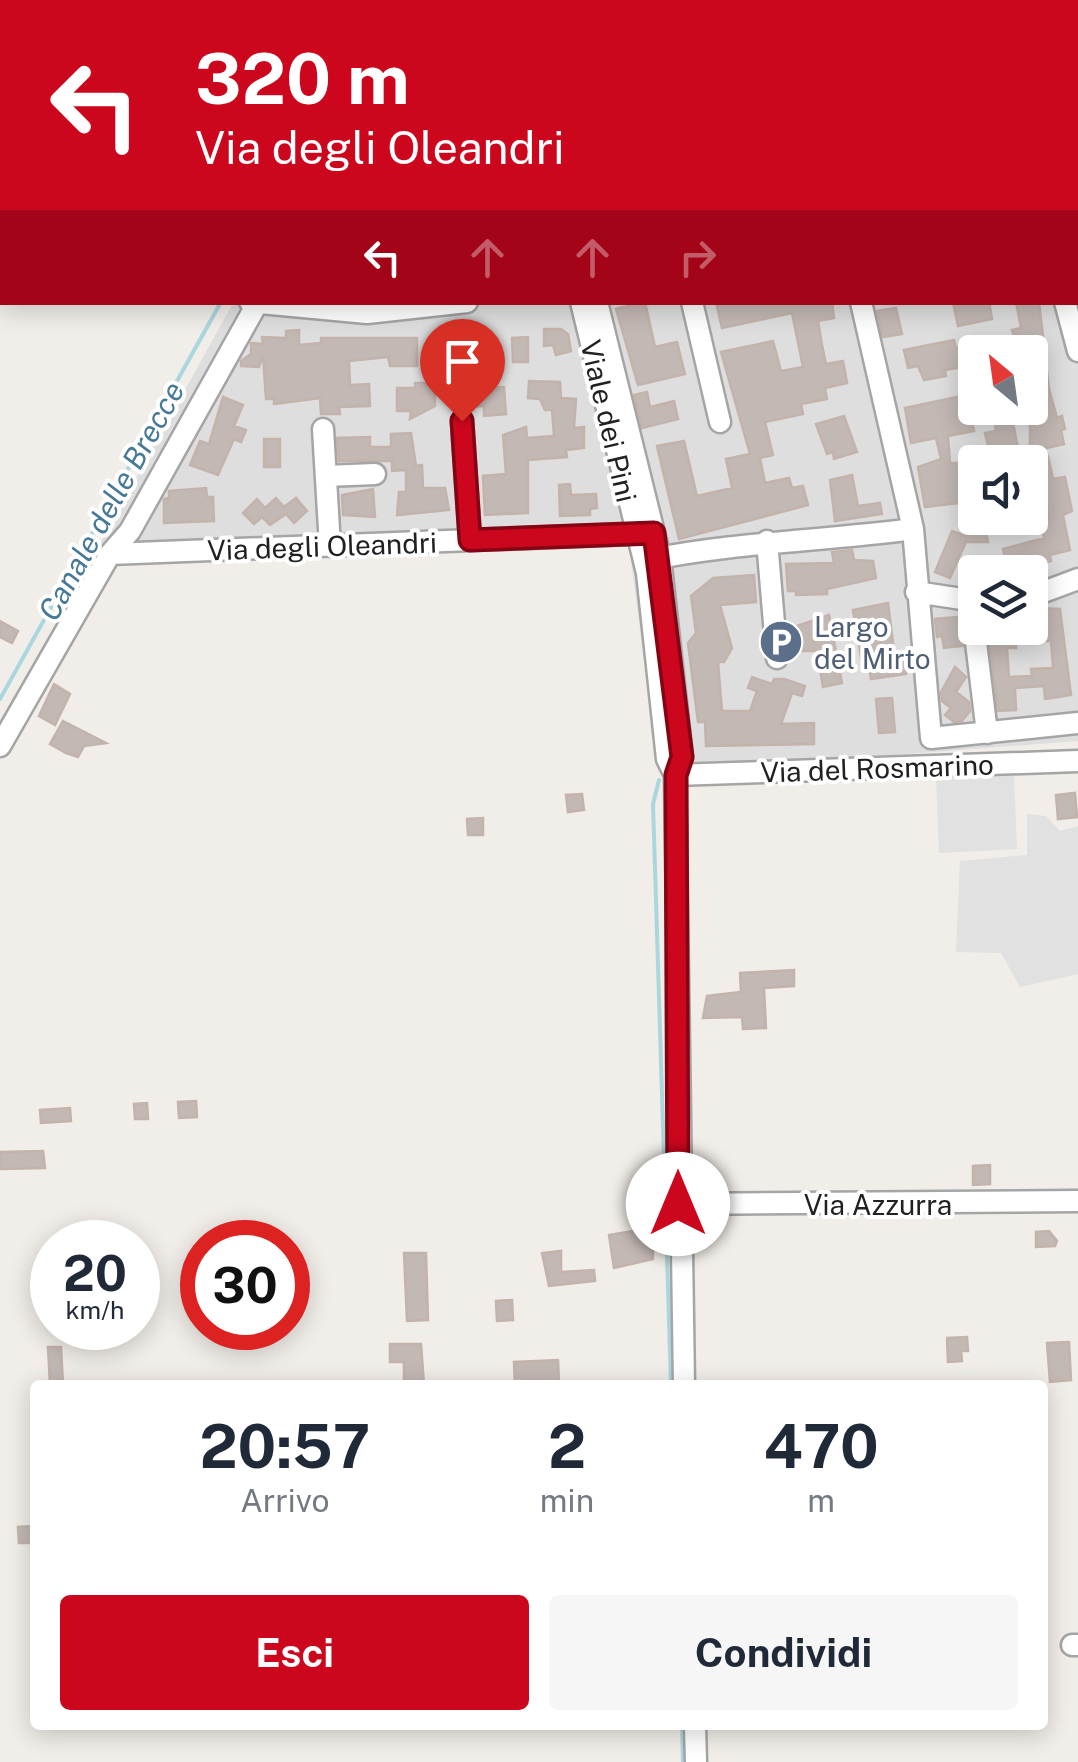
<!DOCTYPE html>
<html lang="it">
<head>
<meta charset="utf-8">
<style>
	:root { --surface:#fff; --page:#f6f6f7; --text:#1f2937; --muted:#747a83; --accent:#cc061d }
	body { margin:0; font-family:"Public Sans",sans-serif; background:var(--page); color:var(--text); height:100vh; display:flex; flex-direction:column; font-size:38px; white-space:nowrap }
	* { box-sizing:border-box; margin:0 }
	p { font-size:32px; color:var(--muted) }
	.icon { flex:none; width:55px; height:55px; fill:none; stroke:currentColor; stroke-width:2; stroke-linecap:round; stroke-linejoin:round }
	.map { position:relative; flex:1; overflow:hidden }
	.panel { position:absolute; left:30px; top:1380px; width:1018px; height:350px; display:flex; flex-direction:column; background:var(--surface); border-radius:10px; box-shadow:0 5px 25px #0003 }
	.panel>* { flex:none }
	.top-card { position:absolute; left:0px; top:0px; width:1080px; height:305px; box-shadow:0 5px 25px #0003; background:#cc061d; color:#fff; overflow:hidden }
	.needle { width:65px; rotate:331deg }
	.buttons { position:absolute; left:958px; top:335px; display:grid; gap:20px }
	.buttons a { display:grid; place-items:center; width:90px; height:90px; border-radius:10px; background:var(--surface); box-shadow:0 5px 25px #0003; font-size:50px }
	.speed { position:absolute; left:30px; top:1220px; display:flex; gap:20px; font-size:50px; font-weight:700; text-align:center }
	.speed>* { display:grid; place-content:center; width:130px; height:130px; border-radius:50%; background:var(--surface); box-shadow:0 5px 25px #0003; line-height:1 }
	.speed small { font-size:25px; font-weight:400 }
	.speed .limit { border:15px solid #d22; background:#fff; color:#111 }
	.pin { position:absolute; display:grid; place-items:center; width:85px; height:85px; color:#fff; margin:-102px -42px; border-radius:50% 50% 50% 0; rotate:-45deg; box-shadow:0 0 10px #0007 }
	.pin .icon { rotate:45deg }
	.me { position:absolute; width:110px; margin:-55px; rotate:0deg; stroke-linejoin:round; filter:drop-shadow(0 0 8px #0008) }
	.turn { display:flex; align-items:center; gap:35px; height:210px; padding:0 30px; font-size:45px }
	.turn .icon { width:130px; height:130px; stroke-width:2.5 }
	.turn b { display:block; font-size:70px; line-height:85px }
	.lanes { display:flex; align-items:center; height:95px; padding:0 30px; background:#0003; justify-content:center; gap:50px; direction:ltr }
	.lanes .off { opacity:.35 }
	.eta { display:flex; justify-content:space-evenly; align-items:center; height:170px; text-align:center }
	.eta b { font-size:60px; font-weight:700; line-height:70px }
	.action { display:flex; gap:20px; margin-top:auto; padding:20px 30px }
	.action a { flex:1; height:115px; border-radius:10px; background:var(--accent); color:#fff; font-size:40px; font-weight:700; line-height:115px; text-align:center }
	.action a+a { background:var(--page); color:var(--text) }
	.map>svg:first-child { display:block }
	.residential { fill:#dfdede; fill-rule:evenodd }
	.parking { fill:#e1e1e1 }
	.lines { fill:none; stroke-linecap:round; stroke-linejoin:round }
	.stream { stroke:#aad7dd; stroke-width:4 }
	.building { fill:#c2b8b4; stroke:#c3b3ab; stroke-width:2.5 }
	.minor-casing { stroke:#a5a5a5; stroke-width:25 }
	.minor { stroke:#fff; stroke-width:20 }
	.rail { stroke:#6f6f6f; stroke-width:4; stroke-dasharray:20 20; stroke-linecap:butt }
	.route-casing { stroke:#850413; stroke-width:25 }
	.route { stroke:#cc061d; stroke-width:18 }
	.labels { text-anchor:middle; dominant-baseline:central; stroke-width:8; stroke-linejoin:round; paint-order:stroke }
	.street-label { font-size:28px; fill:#212121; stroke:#fff }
	.service-label { font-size:28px; fill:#4e5e75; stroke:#fff; text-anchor:start }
	.water-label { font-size:30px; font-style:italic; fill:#467897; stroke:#fff }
</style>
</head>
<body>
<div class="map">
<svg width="1078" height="1762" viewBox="0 0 1078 1762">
	<rect width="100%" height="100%" fill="#f1ede8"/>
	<path class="residential" d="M273 0H976L977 2H278Z
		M1078 169V741L659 773 629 545 90 562 233 303 1078 302ZM975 352H1030V408H975ZM975 462H1030V518H975ZM975 572H1030V628H975Z"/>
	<path class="parking" d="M1014 775 1017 849 939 853 936 778Z
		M1027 814 1046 816 1060 831 1078 826V974L1020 987 1001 953 956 952 960 861 1027 855Z"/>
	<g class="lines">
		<path class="stream" d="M288 2 289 0
			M0 699 221 302
			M659 780 653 804 671 1385
			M682 1725 683 1762"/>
	</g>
	<path class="building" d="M645 302 655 347 677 342 685 374 638 385 616 309Z
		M716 302H832L834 318 818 321 822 345 826 364 843 361 847 383 825 388 827 399 801 404 803 414 765 422 773 455 760 458 765 483 789 478 792 488 803 486 808 505 679 539 657 446 684 441 697 496 732 488 726 459 750 454 721 352 773 341 781 371 803 367 792 313 722 328Z
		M953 302H989L992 319 958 326Z
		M1016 302H1039L1049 389 1057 418 1062 416 1065 429 1061 430 1064 444 1030 452V352H975V365L945 370 946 376 924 380 918 366 908 368 904 350 954 340 956 348 1014 337 1012 330 1021 328Z
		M896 308 902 334 883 337 877 311Z
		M544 329H561L568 334 571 351 556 355 553 345 544 346Z
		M299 330V345L321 343V338H417V366H390L388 357 349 361 350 385 369 384 370 406 339 407 340 414H321L320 398 274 404V399H266L263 355 259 367 241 366V361L251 354V343L263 344 262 337 286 338V331Z
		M528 337V362H513L512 338Z
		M453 344H470V362H453Z
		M529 381 560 382 561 398 576 399 574 428 584 427V448L566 450 567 457 528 460V513L485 515 483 476 506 474 503 435 526 427 527 438 554 436 552 410H545L540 399 528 398Z
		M484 382 485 388 504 387 506 414 484 416V406L466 407 464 383Z
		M415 383H435V406L410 419 411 411H397V388H415Z
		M647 392 650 407 674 401 678 419 642 428 634 395Z
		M966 395 974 431 948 436 950 463H972L975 491 958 498 959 503 925 507 918 467 941 459 936 438 911 443 905 408Z
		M223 397 243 405 234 426 246 430 241 442 234 439 218 475 190 465 200 441 209 444Z
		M993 408H1010L1019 453 991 459 985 433 996 431Z
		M844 416 857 452 834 459 833 452 827 454 816 424Z
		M411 433 416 466 422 465 423 488H445L449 510 397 515 399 492H406V470L392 471V461H339L337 438 370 437V447H391V434Z
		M264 439H280V467H264Z
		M1048 456 1053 479 1065 477 1072 511 1063 515 1070 550 1050 555 1051 561 1008 570 1003 549 1044 538 1039 520 1049 518 1038 458Z
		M852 475 858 506 880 503 882 514 835 521 830 480Z
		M570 484 571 495 596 494 597 508 590 509V515L560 516 559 485Z
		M206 488 207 497H213L214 521 164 523V499L169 498V491Z
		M373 489 375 517 343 515 342 495Z
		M276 498 284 507 296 498 307 511 294 523 286 514 270 525 262 517 254 524 243 513 257 499 265 508Z
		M984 522 988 542H966L950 578 935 572 952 531 966 536 969 525Z
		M852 550 854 560 873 561 876 578 827 589V594L796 595V591H788L786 564 834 563 832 552Z
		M754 575 756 602 720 605 732 648 724 662H718L722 711H750L757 691 748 688 752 677 772 684 774 679H784L805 686 802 696 792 693 781 724 814 723V744L706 746 705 722H698L688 643 696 633 691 596 713 578Z
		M888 603 895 659 905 662 906 674 871 679 868 662 862 663 853 610Z
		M1040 608 1060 609 1071 695 1045 699 1044 686 1015 688 1016 710 998 711 988 628H1016V648H1007L1009 677 1032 676 1031 669 1053 668 1051 641H1046Z
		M829 615 842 683 823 687 817 651H792L788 629Z
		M957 617 963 646 944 648 942 636 937 637 935 619Z
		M0 621 18 631 12 643 0 637Z
		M955 667 966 677 956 692 969 702 970 711 962 721 954 722 945 715 951 708 942 701 941 692Z
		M54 684 70 694 55 725 39 716Z
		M892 698 895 732 879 733 876 699Z
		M63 721 69 724 106 743 84 746 78 757 66 753 50 744Z
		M1075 793 1077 817 1058 819 1056 795Z
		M582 794 584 810 568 812 566 795Z
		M483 818V835H468L467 819Z
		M794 970V986L764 988 766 1028 743 1029 742 1017 703 1018 707 996 741 992 740 973Z
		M196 1101 197 1117 179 1118 178 1102Z
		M147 1103 148 1119H135L134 1104Z
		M70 1108 71 1121 41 1123 40 1110Z
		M43 1151 45 1168 0 1169V1152Z
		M990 1165V1184L973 1185V1166Z
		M633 1231 653 1232V1259L614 1268 609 1235Z
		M1049 1231 1057 1241 1055 1246 1036 1247V1232Z
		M561 1251V1272L594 1270 595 1281 549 1286 542 1253Z
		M404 1253H426L428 1320 407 1321Z
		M512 1300 513 1320 497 1321 496 1301Z
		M967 1337 968 1351H961L962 1361 948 1362 947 1338Z
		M1069 1342 1071 1380 1050 1382 1047 1343Z
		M390 1344H421L424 1385H404V1362H390Z
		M48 1347H61L63 1385H50Z
		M558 1360 559 1384 515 1385 514 1362Z
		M32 1526V1543H19L18 1527Z"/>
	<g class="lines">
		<g class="minor-casing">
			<path id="minor" d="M508 0V2
				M523 0 524 2
				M986 0 987 2
				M303 2 304 0
				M418 2 420 0
				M250 302 367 313 467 302
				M581 302 647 573 667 759 675 775
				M597 302 660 557 682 757 675 775 684 1385
				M692 302 720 422
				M861 302 913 529 931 738 1078 723
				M1065 302 1078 351
				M462 421 470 540
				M323 429 330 546
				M326 476 375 474
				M767 541 777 658
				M110 554 654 533
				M648 560C736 542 824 541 913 529
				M916 592 975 601
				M1030 597 1078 579
				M971 601 987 733
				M0 746 110 554 130 531 258 302
				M675 775 1078 761
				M678 1204 1078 1201
				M1072 1645H1078
				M695 1725 696 1762"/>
		</g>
		<use href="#minor" class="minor"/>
		<path class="rail" d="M0 7 1 0"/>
	</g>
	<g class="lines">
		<g class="route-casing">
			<path id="route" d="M462 421 470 540 654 533 682 757 676 775 678 1204"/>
		</g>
		<use href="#route" class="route"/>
	</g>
	<defs>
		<g id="parking-disc" transform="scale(2.25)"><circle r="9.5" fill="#5c6f8a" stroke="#fff"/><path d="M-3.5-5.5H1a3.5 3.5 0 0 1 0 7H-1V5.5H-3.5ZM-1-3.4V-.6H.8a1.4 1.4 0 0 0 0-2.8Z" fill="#fff"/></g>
	</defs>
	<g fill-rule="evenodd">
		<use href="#parking-disc" x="781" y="642"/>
	</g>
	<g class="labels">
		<g class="street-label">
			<text transform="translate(609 421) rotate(77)">Viale dei Pini</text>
			<text transform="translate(322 546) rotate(-2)">Via degli Oleandri</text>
			<text transform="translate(877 768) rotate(-2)">Via del Rosmarino</text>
			<text x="878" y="1204">Via Azzurra</text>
		</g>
		<g class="service-label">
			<text x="814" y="626">Largo<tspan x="814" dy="32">del Mirto</tspan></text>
		</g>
		<g class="water-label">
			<text transform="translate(111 501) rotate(-61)">Canale delle Brecce</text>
		</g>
	</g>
</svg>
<div class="buttons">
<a><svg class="needle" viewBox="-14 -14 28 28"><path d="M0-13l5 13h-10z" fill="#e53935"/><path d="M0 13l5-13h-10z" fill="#747a83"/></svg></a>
<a><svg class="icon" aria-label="sound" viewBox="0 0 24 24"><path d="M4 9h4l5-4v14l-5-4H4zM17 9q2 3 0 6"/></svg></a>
<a><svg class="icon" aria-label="layers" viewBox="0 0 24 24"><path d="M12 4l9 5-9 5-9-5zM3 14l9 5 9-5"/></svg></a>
</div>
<div class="speed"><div>20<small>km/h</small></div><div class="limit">30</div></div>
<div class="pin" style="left:462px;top:421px;background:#d93025"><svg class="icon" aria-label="arrive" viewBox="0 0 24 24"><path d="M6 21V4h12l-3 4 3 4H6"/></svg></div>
<svg class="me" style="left:678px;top:1204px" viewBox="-20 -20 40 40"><circle r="19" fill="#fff"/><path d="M0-13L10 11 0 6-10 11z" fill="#cc061d"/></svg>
<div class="top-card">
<div class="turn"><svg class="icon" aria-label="left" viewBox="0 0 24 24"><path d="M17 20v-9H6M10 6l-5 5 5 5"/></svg><div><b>320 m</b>Via degli Oleandri</div></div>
<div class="lanes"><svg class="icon" aria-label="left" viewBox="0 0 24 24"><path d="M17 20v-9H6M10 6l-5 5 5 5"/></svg><svg class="icon off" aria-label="ahead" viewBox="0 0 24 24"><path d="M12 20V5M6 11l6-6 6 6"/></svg><svg class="icon off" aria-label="ahead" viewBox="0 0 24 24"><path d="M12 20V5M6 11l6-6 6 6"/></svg><svg class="icon off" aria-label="right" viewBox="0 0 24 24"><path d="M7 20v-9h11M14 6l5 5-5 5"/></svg></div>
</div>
<section class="panel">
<div class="eta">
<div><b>20:57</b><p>Arrivo</p></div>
<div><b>2</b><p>min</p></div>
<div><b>470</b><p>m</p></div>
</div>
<div class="action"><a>Esci</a><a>Condividi</a></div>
</section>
</div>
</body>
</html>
